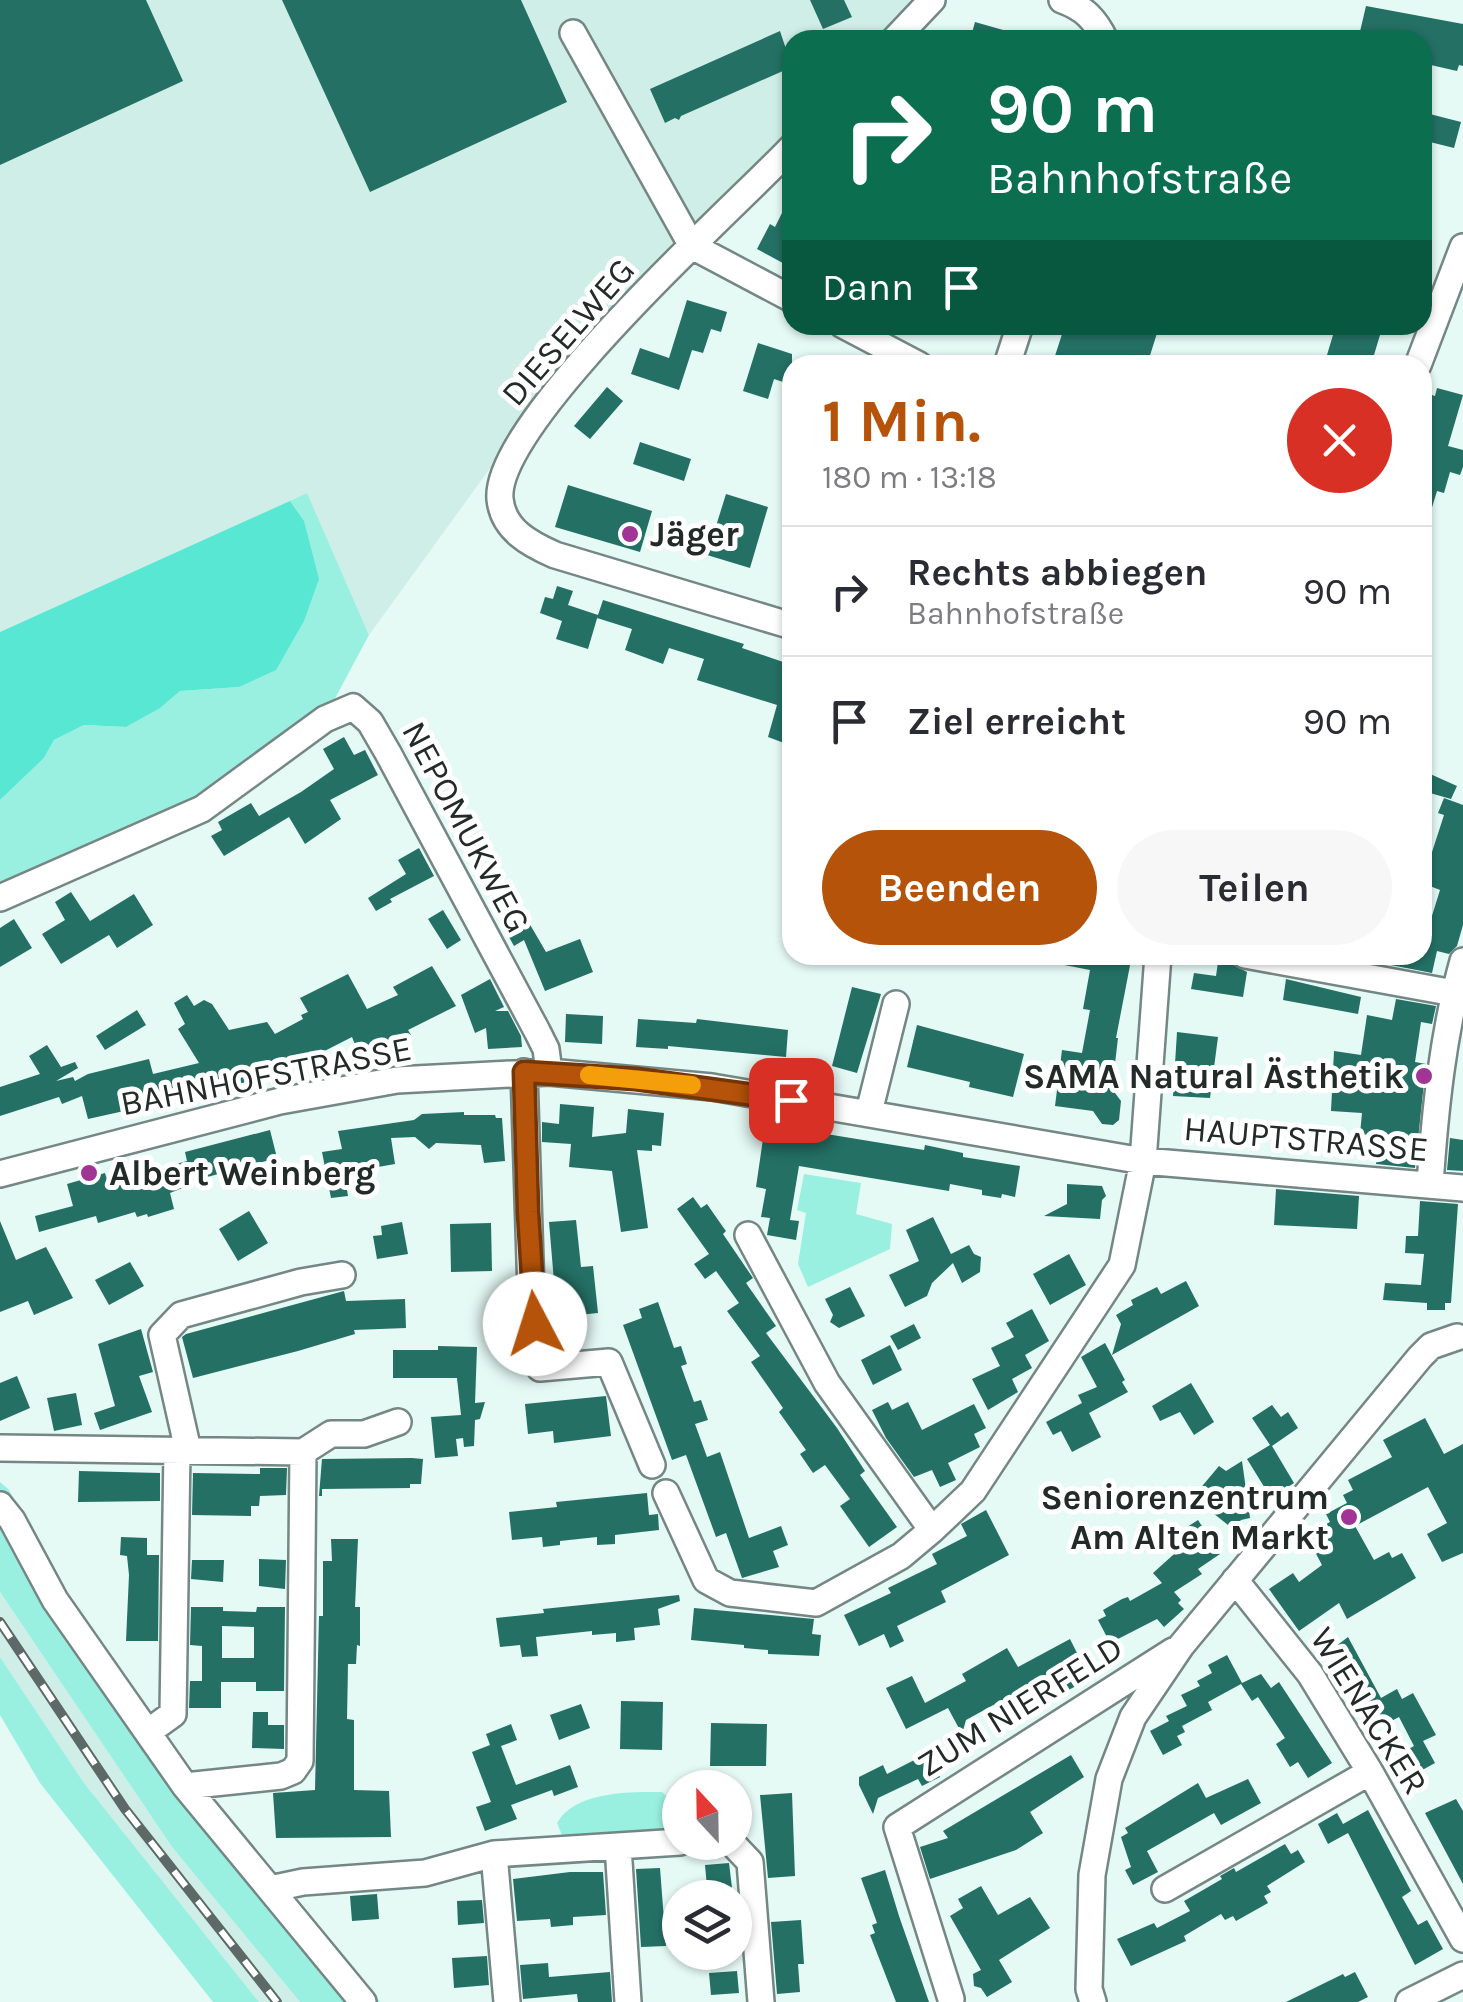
<!DOCTYPE html>
<html lang="de">
<head>
<meta charset="utf-8">
<style>
	:root { --surface:#fff; --page:#f7f7f7; --text:#2b2b33; --muted:#7c7c81; --line:#e1e1e2; --accent:#b45309 }
	body { margin:0; font-family:Karla,sans-serif; background:var(--page); color:var(--text); height:100vh; display:flex; flex-direction:column; font-size:38px; white-space:nowrap }
	* { box-sizing:border-box; margin:0 }
	p { font-size:32px; color:var(--muted) }
	.icon { flex:none; width:55px; height:55px; fill:none; stroke:currentColor; stroke-width:2; stroke-linecap:round; stroke-linejoin:round }
	.map { position:relative; flex:1; overflow:hidden }
	.details { position:absolute; left:782px; top:355px; width:650px; height:610px; display:flex; flex-direction:column; background:var(--surface); border-radius:30px; box-shadow:0 2px 8px #0004 }
	.details>* { flex:none }
	.guide { position:absolute; left:782px; top:30px; width:650px; height:305px; border-radius:30px; box-shadow:0 2px 8px #0004; background:#0b6e4f; color:#fff; overflow:hidden }
	.needle { width:65px; rotate:338deg }
	.buttons { position:absolute; left:662px; top:1770px; display:grid; gap:20px }
	.buttons a { display:grid; place-items:center; width:90px; height:90px; border-radius:50%; background:var(--surface); box-shadow:0 2px 8px #0004; font-size:50px }
	.pin { position:absolute; display:grid; place-items:center; width:85px; height:85px; color:#fff; margin:-42px; border-radius:20px; box-shadow:0 5px 15px #0006 }
	.me { position:absolute; width:110px; margin:-55px; rotate:355deg; stroke-linejoin:round; filter:drop-shadow(0 0 8px #0008) }
	.turn { display:flex; align-items:center; gap:35px; height:210px; padding:0 40px; font-size:45px }
	.turn .icon { width:130px; height:130px; stroke-width:2.5 }
	.turn b { display:block; font-size:70px; line-height:85px }
	.then { display:flex; align-items:center; height:95px; padding:0 40px; background:#0003; gap:20px; font-size:38px }
	.round { display:grid; place-items:center; flex:none; width:105px; height:105px; border-radius:52px; background:var(--page) }
	.overview { display:flex; align-items:center; justify-content:space-between; height:170px; padding:0 40px }
	h1 { font-size:60px; font-weight:700; line-height:75px; color:var(--accent) }
	.cta { display:flex; gap:20px; margin-top:auto; padding:20px 40px }
	.cta a { flex:1; height:115px; border-radius:60px; background:var(--accent); color:#fff; font-size:40px; font-weight:700; line-height:115px; text-align:center }
	.cta a+a { background:var(--page); color:var(--text) }
	ul { padding:0; list-style:none }
	li { display:flex; align-items:center; gap:30px; height:130px; padding:0 40px; border-top:2px solid var(--line) }
	li div { flex:1 }
	li b { display:block; font-size:38px }
	li em { font-style:normal }
	.map>svg:first-child { display:block }
	.built { fill:#d0eee8 }
	.green { fill:#9af0e0 }
	.water { fill:#58e7d2 }
	.building { fill:#247065; fill-rule:evenodd }
	.lines { fill:none; stroke-linecap:round; stroke-linejoin:round }
	.minor-casing { stroke:#758784; stroke-width:30 }
	.minor { stroke:#fff; stroke-width:25 }
	.rail-casing { stroke:#5d6966; stroke-width:10 }
	.rail { stroke:#fff; stroke-width:6; stroke-dasharray:19; stroke-linecap:butt }
	.route-casing { stroke:#753606; stroke-width:25 }
	.route { stroke:#b45309; stroke-width:18 }
	.slow { stroke:#f59e0b; stroke-width:18 }
	.poi-dot { fill:#a03596; stroke:#fff; stroke-width:4 }
	.labels { text-anchor:middle; dominant-baseline:central; stroke-width:10; stroke-linejoin:round; paint-order:stroke }
	.street-label { font-size:35px; fill:#232b29; stroke:#fff }
	.poi-label { font-size:35px; font-weight:bold; fill:#232b29; stroke:#fff; text-anchor:start }
</style>
</head>
<body>
<div class="map">
<svg width="1463" height="2002" viewBox="0 0 1463 2002">
	<rect width="100%" height="100%" fill="#e5f9f5"/>
	<path class="built" d="M0 0H929L891 40H792V142L544 394 369 635 307 494 0 632Z
		M0 1592 172 1847 300 2002H259L84 1783 0 1657Z"/>
	<path class="green" d="M307 493 369 635 332 704 183 827 0 900V800L44 758 54 740 84 725 126 727 159 708 180 691 239 687 304 522 290 501Z
		M804 1174 861 1183 856 1214 892 1224 890 1249 808 1287 798 1264 806 1213 797 1210Z
		M0 1482 9 1490 53 1575 197 1785 380 2002H300L172 1847 0 1592Z
		M0 1657 84 1783 259 2002H213L40 1783 0 1715Z
		M662 1792 671 1800 670 1833 564 1840 557 1823C575 1791 629 1792 662 1792Z"/>
	<path class="water" d="M290 501 304 521 319 579 304 621 276 670 239 687 180 691 160 708 126 727 84 725 54 740 44 758 0 800V632Z"/>
	<path class="building" d="M0 0H146L183 81 0 165Z
		M282 0H521L567 102 370 192Z
		M810 0H844L852 17 823 29Z
		M1366 6 1463 24V66L1459 65 1457 71 1422 63V40H1358Z
		M975 22 1021 35 1020 40H970Z
		M780 31 792 67 681 116 679 120 675 118 665 123 650 89Z
		M1422 112 1461 122 1454 148 1422 140Z
		M792 193V268L757 249 770 224 775 227Z
		M687 300 727 312 721 332 711 329 703 353 692 350 679 390 631 374 640 348 669 358Z
		M1065 325H1141L1158 330 1147 365H1052Z
		M1336 325H1383L1371 365H1324Z
		M758 343 792 354V385L774 379 768 399 743 391Z
		M607 387 623 401 590 439 574 426Z
		M1437 388 1463 395 1448 446 1463 450V467L1460 475 1450 472 1444 493 1437 491 1427 524H1422L1423 421 1429 394 1435 396Z
		M640 442 691 459 684 481 633 464Z
		M568 485 652 511 640 552 555 527Z
		M726 494 768 507 750 568 707 555Z
		M557 586 573 591 568 605 598 615 588 649 556 639 562 621 540 613 545 597 553 599Z
		M603 600 744 644 742 648 792 665V746L768 737 777 705 697 680 704 659 669 648 663 664 625 650 632 629 597 618Z
		M344 737 354 755 365 750 378 775 330 800 341 819 305 844 289 817 224 856 211 836 222 830 218 822 251 803 259 816 301 792 334 769 323 749Z
		M1428 773 1457 786 1451 799 1423 791Z
		M1444 798 1463 805V925L1457 946 1449 954 1437 951 1432 973 1391 965 1393 955H1422V917L1431 919 1440 890 1422 883 1444 815 1438 813Z
		M419 848 434 876 390 899 392 902 376 911 368 898 406 874 398 860Z
		M71 892 90 921 134 894 153 925 117 948 109 935 61 964 42 934 65 920 55 902Z
		M443 910 461 940 447 949 428 919Z
		M525 916 546 952 580 939 593 972 545 991 524 940 514 946 504 928Z
		M14 919 32 948 0 967V928Z
		M1055 955H1132L1116 1038H1118L1112 1089 1121 1101 1119 1120 1113 1125 1102 1124 1093 1111 1055 1106 1062 1050 1082 1053 1090 1010 1083 1009 1090 970 1054 963Z
		M1218 962 1232 964 1247 972 1243 997 1191 989 1194 973 1216 976Z
		M432 966 456 1006 408 1030 411 1035 360 1057 352 1037 299 1064 261 1072 263 1078 133 1109 88 1119 82 1096 62 1104 59 1097 0 1116V1087L40 1074 29 1056 47 1045 61 1067 75 1062 78 1068 56 1081 73 1077 75 1081 88 1074 149 1059 153 1074 199 1063 178 1029 185 1024 174 1003 187 995 194 1006 204 1000 212 1004 229 1030 267 1022 275 1034 303 1019 301 1015 308 1012 300 998 348 974 367 1009 398 995 393 987Z
		M490 979 504 1007 495 1011H508L521 1036 522 1047 488 1049 486 1028 475 1033 461 995Z
		M1286 979 1361 997 1358 1014 1283 1000Z
		M852 987 881 994 857 1073 832 1066Z
		M1396 999 1436 1006 1432 1024 1421 1022 1415 1062 1426 1064 1415 1168 1376 1164 1379 1136 1360 1134 1362 1113 1331 1111 1334 1051 1361 1055 1367 1015 1392 1020Z
		M137 1010 146 1025 105 1050 96 1036Z
		M566 1014 603 1016 602 1044 565 1042Z
		M638 1019 696 1023 697 1019 788 1030 786 1057 668 1046V1049L636 1047Z
		M917 1025 1024 1054 1013 1097 969 1087 970 1082 907 1067Z
		M1177 1032 1218 1037 1210 1098 1173 1096Z
		M560 1104 594 1107 592 1137 626 1133 628 1109 664 1113 661 1146 652 1145V1151L637 1150 648 1228 621 1232 612 1171 569 1167 571 1144 542 1142V1122L559 1124Z
		M464 1112V1115H495L496 1118H502L505 1161 484 1163 481 1145 436 1143 429 1149 415 1137 391 1138 395 1164 344 1173 348 1196 331 1198 322 1152 342 1149 338 1131 414 1120 422 1114Z
		M270 1130 277 1158 189 1182 190 1185 170 1193 174 1209 148 1217 147 1214 137 1217 135 1212 98 1223 96 1216 39 1232 35 1216 73 1206 67 1184 105 1173 108 1183 187 1161 185 1152Z
		M802 1130 924 1150 925 1145 963 1153V1157L1020 1166 1015 1197 1002 1194 1001 1198 982 1195V1190L950 1184 949 1191 799 1166 790 1220 799 1221 796 1240 767 1235 770 1218 761 1217 766 1189 756 1187 764 1132 791 1137 792 1132 802 1134Z
		M1450 1138 1463 1140V1171L1447 1170Z
		M1067 1184 1102 1186 1106 1196 1102 1200 1100 1219 1044 1216 1067 1204Z
		M1276 1189 1359 1196 1357 1229 1274 1225Z
		M693 1197 701 1208 707 1204 723 1227 726 1231 723 1234 753 1278 746 1283 776 1326 766 1333 837 1428 865 1471 860 1475 897 1527 869 1547 840 1506 850 1499 825 1465 813 1473 800 1454 806 1450 779 1412 783 1408 751 1362 760 1356 727 1311 739 1303 716 1271 705 1279 694 1264 709 1254 677 1209Z
		M1420 1201 1458 1204 1451 1303H1445V1310H1427V1303L1383 1300 1385 1283 1421 1285 1424 1254 1405 1253 1406 1236H1418Z
		M249 1211 268 1243 238 1261 219 1229Z
		M933 1217 951 1254 969 1245 974 1254 981 1257 980 1272 962 1283 953 1263 932 1283 927 1296 905 1307 889 1275 919 1261 906 1230Z
		M576 1220 581 1267 593 1266 598 1313 557 1317 549 1222Z
		M0 1221 16 1260 46 1247 73 1298 34 1315 28 1301 0 1312Z
		M402 1222 408 1254 377 1259 373 1236 382 1235 381 1226Z
		M491 1223 492 1271 451 1272 450 1224Z
		M1069 1254 1086 1285 1050 1305 1033 1274Z
		M130 1262 144 1286 109 1305 95 1280Z
		M1186 1281 1199 1306 1112 1355 1121 1324 1116 1315 1133 1305 1131 1300 1157 1287 1161 1294Z
		M850 1287 865 1316 839 1328 830 1322 833 1315 825 1299Z
		M344 1291 346 1301 405 1299 406 1328 354 1330 355 1334 298 1351 193 1378 182 1337 186 1334Z
		M658 1302 674 1348 681 1346 687 1364 681 1366 694 1402 701 1400 708 1420 695 1424 707 1457 720 1452 749 1538 781 1526 788 1545 773 1551 779 1567 742 1578 726 1533 716 1537 686 1455 672 1460 623 1325 642 1318 639 1309Z
		M1032 1309 1049 1341 1025 1355 1032 1368 1012 1379 1018 1392 988 1410 972 1379 1000 1366 991 1348 1014 1337 1006 1323Z
		M914 1324 921 1338 898 1350 890 1336Z
		M141 1329 153 1372 139 1376 152 1412 100 1430 94 1413 115 1406 98 1344Z
		M1105 1343 1125 1380 1122 1382 1128 1392 1089 1413 1101 1437 1072 1452 1061 1431 1053 1435 1046 1422 1082 1403 1078 1395 1097 1387 1081 1357Z
		M890 1345 902 1370 873 1385 861 1360Z
		M438 1346 477 1347 475 1403 485 1402 480 1419 475 1420 474 1446 464 1447 463 1438 456 1439 458 1456 435 1458 431 1417 461 1415 457 1378H393V1350H438Z
		M17 1376 30 1408 0 1421V1383Z
		M1191 1383 1214 1422 1194 1435 1180 1412 1160 1421 1152 1406Z
		M76 1393 82 1425 54 1431 47 1398Z
		M606 1396 611 1436 554 1443 553 1431 528 1434 525 1404Z
		M888 1402 892 1410 908 1402 922 1430 974 1404 986 1428 974 1434 980 1447 948 1463 956 1480 940 1487 932 1470 914 1477 886 1438 872 1410Z
		M1272 1405 1281 1417 1288 1412 1298 1428 1272 1446 1294 1483 1271 1498 1247 1459 1270 1445 1252 1418Z
		M1425 1418 1444 1454 1463 1444V1553L1442 1562 1427 1534 1447 1523 1428 1487 1355 1526 1374 1560 1389 1552 1392 1558 1402 1553 1416 1578 1347 1619 1339 1603 1299 1631 1269 1589 1293 1573 1299 1582 1322 1565 1306 1535 1330 1522 1326 1514 1347 1503 1343 1495 1353 1490 1348 1480 1392 1457 1383 1440Z
		M412 1458 423 1459 421 1484H410V1488L322 1489V1496H319L322 1459Z
		M1242 1461 1250 1518 1241 1520 1233 1529 1193 1497 1219 1466 1226 1471Z
		M260 1468H287L286 1495 260 1496 259 1506H251V1516L192 1515 193 1473 260 1474Z
		M79 1471 160 1473V1501L78 1502Z
		M647 1493 649 1515 658 1514 659 1530 615 1535V1544L597 1545V1537L560 1541V1545L543 1547 542 1537 512 1540 509 1512 557 1507 556 1502Z
		M986 1510 1009 1555 941 1591 946 1602 897 1626 904 1641 890 1648 884 1634 859 1646 844 1615 891 1593 888 1588 937 1564 932 1554 967 1536 961 1524Z
		M1198 1520 1220 1554 1198 1569 1202 1574 1174 1592 1181 1600 1178 1603 1184 1609 1164 1627 1157 1619 1114 1641 1112 1637 1108 1639 1098 1620 1106 1616 1103 1610 1122 1599 1128 1597 1130 1601 1162 1583 1153 1573 1183 1546 1175 1535Z
		M121 1537 147 1538V1555H159L158 1641H126L129 1575 127 1556 120 1555Z
		M331 1539H358L355 1607H360V1646L357 1645 356 1664H348L347 1719 354 1720V1790L389 1791 391 1837 276 1838 273 1793 315 1790 319 1616H323V1561H332Z
		M259 1559 286 1560 285 1589 259 1586Z
		M192 1560H224L223 1582 191 1579Z
		M679 1595 680 1601 658 1609 660 1625 634 1628 635 1640 616 1642V1633L592 1635V1631L536 1637 538 1656 522 1657 520 1645 500 1647 496 1618 544 1613 543 1609Z
		M191 1607H223V1611L256 1612 257 1607H285L284 1691H256V1682H221V1708H189L190 1681H202V1646L190 1645ZM222 1626 254 1627V1658H222Z
		M694 1608 814 1619 812 1634 821 1635 819 1656 768 1654V1650L744 1648V1645L691 1640Z
		M1348 1637 1381 1698 1397 1689 1402 1699 1413 1693 1436 1735 1423 1741 1435 1763 1406 1779 1394 1757 1414 1746 1399 1717 1380 1727 1368 1707 1363 1710 1331 1650Z
		M1070 1639 1078 1655 1065 1662 1078 1685 1053 1698 1050 1693 1004 1717 997 1703 966 1720 962 1734 948 1708 906 1729 886 1688 912 1676 925 1703 966 1681 962 1674 1007 1648 1018 1667Z
		M1227 1655 1242 1683 1261 1674 1271 1688 1279 1682 1332 1763 1308 1778 1298 1762 1290 1767 1276 1744 1285 1738 1258 1697 1252 1701 1241 1684 1208 1702 1212 1710 1182 1726 1185 1732 1177 1736 1182 1745 1163 1755 1150 1731 1169 1721 1166 1716 1187 1706 1181 1695 1200 1686 1197 1681 1212 1673 1208 1665Z
		M621 1701 663 1702 662 1750 620 1749Z
		M581 1704 590 1728 559 1740 550 1715Z
		M253 1712H268V1725H284V1749L252 1748Z
		M711 1723 767 1724 766 1766H710Z
		M511 1724 517 1740 501 1746 516 1785 570 1765 578 1787 554 1796 552 1790 511 1805 517 1819 485 1831 476 1807 491 1802 472 1752 490 1745 486 1734Z
		M928 1753 940 1777 922 1786 918 1779 878 1798 873 1814 859 1785V1777L883 1765 887 1774Z
		M1071 1755 1084 1777 1030 1812 1043 1833 1016 1850 930 1879 920 1847 948 1838 943 1831Z
		M1248 1779 1261 1803 1221 1825 1214 1813 1147 1851 1158 1872 1133 1885 1125 1870 1131 1867 1121 1837 1128 1833 1125 1828 1198 1783 1206 1798Z
		M792 1793 795 1876 768 1878 760 1795Z
		M1456 1799 1463 1811V1884L1425 1813Z
		M1368 1810 1411 1891 1402 1897 1418 1925 1427 1920 1443 1949 1415 1965 1348 1833 1328 1844 1318 1824 1337 1813 1343 1824Z
		M1285 1844 1291 1854 1298 1850 1305 1862 1267 1886 1271 1892 1264 1896 1268 1903 1236 1921 1233 1916 1225 1920 1221 1914 1184 1936 1186 1941 1131 1966 1117 1939 1154 1923 1157 1928 1190 1911 1184 1901 1222 1879 1220 1876 1234 1868 1236 1872Z
		M729 1863 733 1896 708 1898 705 1865Z
		M660 1868 666 1946 641 1947 636 1869Z
		M885 1870 899 1916 929 2002H896L870 1935 875 1933 872 1925 877 1923 861 1878Z
		M570 1872H603L606 1915 573 1917V1925L551 1927 550 1919 517 1921 513 1879Z
		M981 1886 998 1915 1030 1897 1050 1928 999 1960 1012 1982 987 1997 981 1988 974 1986 973 1974 981 1970 950 1916 963 1908 958 1899Z
		M377 1894 379 1919 352 1921 350 1896Z
		M482 1900 484 1923 458 1925 457 1901Z
		M801 1920 804 1964H798L800 1992 777 1994 771 1922Z
		M487 1956 489 1985 454 1988 452 1958Z
		M548 1963 549 1977 610 1972 612 2002H578L577 1994 523 1999 520 1965Z
		M737 1971 739 1993 711 1995 709 1973Z
		M1355 1972 1368 1997 1358 2002H1286L1343 1974 1345 1977Z"/>
	<g class="lines">
		<g class="minor-casing">
			<path id="minor" d="M1062 0C1084 8 1095 19 1105 40
				M573 33 692 246 792 299
				M894 40 932 0
				M792 147C735 207 493 423 500 499 503 530 530 544 555 555L792 626
				M843 325 919 365
				M1007 365 1020 325
				M1418 365 1463 247
				M0 898 202 809 325 719 353 707 370 722 388 753 537 1031 546 1049 549 1072
				M1245 955 1454 993
				M524 1072 531 1292 540 1368 609 1362 652 1465
				M869 1112 896 1004
				M0 1174 280 1101 397 1080 549 1072 712 1087 1143 1161 1463 1188
				M1430 1185C1435 1110 1443 1033 1463 961
				M748 1235 827 1383 932 1530 973 1491 1122 1265 1143 1161 1158 955
				M0 1448 303 1452 331 1434H364L398 1422
				M188 1450 162 1335 181 1315 301 1282 342 1275
				M666 1493 706 1580 730 1593 816 1603 901 1556 932 1530
				M0 1505 12 1520 55 1600 185 1786 363 2002
				M1235 1580 1310 1674 1370 1772 1463 1939
				M148 1732 173 1714 177 1450
				M185 1786 281 1776 293 1771 300 1761 303 1452
				M731 1842 750 1862 761 2002
				M618 1846 628 2002
				M494 1854 507 2002
				M270 1889 303 1882 425 1873 494 1854 680 1842
				M1165 1889 1370 1772
				M951 1999 897 1827 1173 1651
				M1093 2002 1089 1989 1092 1875 1109 1779 1133 1717 1181 1646 1420 1357 1431 1346 1457 1337
				M1409 2002 1463 1975"/>
		</g>
		<use href="#minor" class="minor"/>
		<g class="rail-casing">
			<path id="rail" d="M0 1622 125 1809 277 2002"/>
		</g>
		<use href="#rail" class="rail"/>
	</g>
	<g class="lines">
		<g class="route-casing">
			<path id="route" d="M535 1324 528 1212 524 1072 636 1079 791 1100"/>
		</g>
		<use href="#route" class="route"/>
		<path class="slow" d="M589 1075 692 1085"/>
	</g>
	<g class="poi-dot">
		<circle cx="630" cy="534" r="10"/>
		<circle cx="1424" cy="1076" r="10"/>
		<circle cx="89" cy="1173" r="10"/>
		<circle cx="1349" cy="1517" r="10"/>
	</g>
	<g class="labels">
		<g class="street-label">
			<text transform="translate(568 332) rotate(-49)">DIESELWEG</text>
			<text transform="translate(466 827) rotate(62)">NEPOMUKWEG</text>
			<text transform="translate(266 1076) rotate(-11)">BAHNHOFSTRASSE</text>
			<text transform="translate(1306 1139) rotate(5)">HAUPTSTRASSE</text>
			<text transform="translate(1020 1706) rotate(-32)">ZUM NIERFELD</text>
			<text transform="translate(1369 1711) rotate(58)">WIENACKER</text>
		</g>
		<g class="poi-label">
			<text x="650" y="534">Jäger</text>
			<text x="1404" y="1076" text-anchor="end">SAMA Natural Ästhetik</text>
			<text x="109" y="1173">Albert Weinberg</text>
			<text x="1329" y="1497" text-anchor="end">Seniorenzentrum<tspan x="1329" dy="40">Am Alten Markt</tspan></text>
		</g>
	</g>
</svg>
<div class="buttons">
<a><svg class="needle" viewBox="-14 -14 28 28"><path d="M0-13l5 13h-10z" fill="#e53935"/><path d="M0 13l5-13h-10z" fill="#7c7c81"/></svg></a>
<a><svg class="icon" aria-label="layers" viewBox="0 0 24 24"><path d="M12 4l9 5-9 5-9-5zM3 14l9 5 9-5"/></svg></a>
</div>
<div class="pin" style="left:791px;top:1100px;background:#d93025"><svg class="icon" aria-label="arrive" viewBox="0 0 24 24"><path d="M6 21V4h12l-3 4 3 4H6"/></svg></div>
<svg class="me" style="left:535px;top:1324px" viewBox="-20 -20 40 40"><circle r="19" fill="#fff"/><path d="M0-13L10 11 0 6-10 11z" fill="#b45309"/></svg>
<div class="guide">
<div class="turn"><svg class="icon" aria-label="right" viewBox="0 0 24 24"><path d="M7 20v-9h11M14 6l5 5-5 5"/></svg><div><b>90 m</b>Bahnhofstraße</div></div>
<div class="then">Dann<svg class="icon" aria-label="arrive" viewBox="0 0 24 24"><path d="M6 21V4h12l-3 4 3 4H6"/></svg></div>
</div>
<section class="details">
<div class="overview"><div><h1>1 Min.</h1><p>180 m · 13:18</p></div><a class="round" style="background:#d93025;color:#fff"><svg class="icon" aria-label="close" viewBox="0 0 24 24"><path d="M6 6l12 12M18 6L6 18"/></svg></a></div>
<ul>
<li><svg class="icon" aria-label="right" viewBox="0 0 24 24"><path d="M7 20v-9h11M14 6l5 5-5 5"/></svg><div><b>Rechts abbiegen</b><p>Bahnhofstraße</p></div><em>90 m</em></li>
<li><svg class="icon" aria-label="arrive" viewBox="0 0 24 24"><path d="M6 21V4h12l-3 4 3 4H6"/></svg><div><b>Ziel erreicht</b></div><em>90 m</em></li>
</ul>
<div class="cta"><a>Beenden</a><a>Teilen</a></div>
</section>
</div>
</body>
</html>
